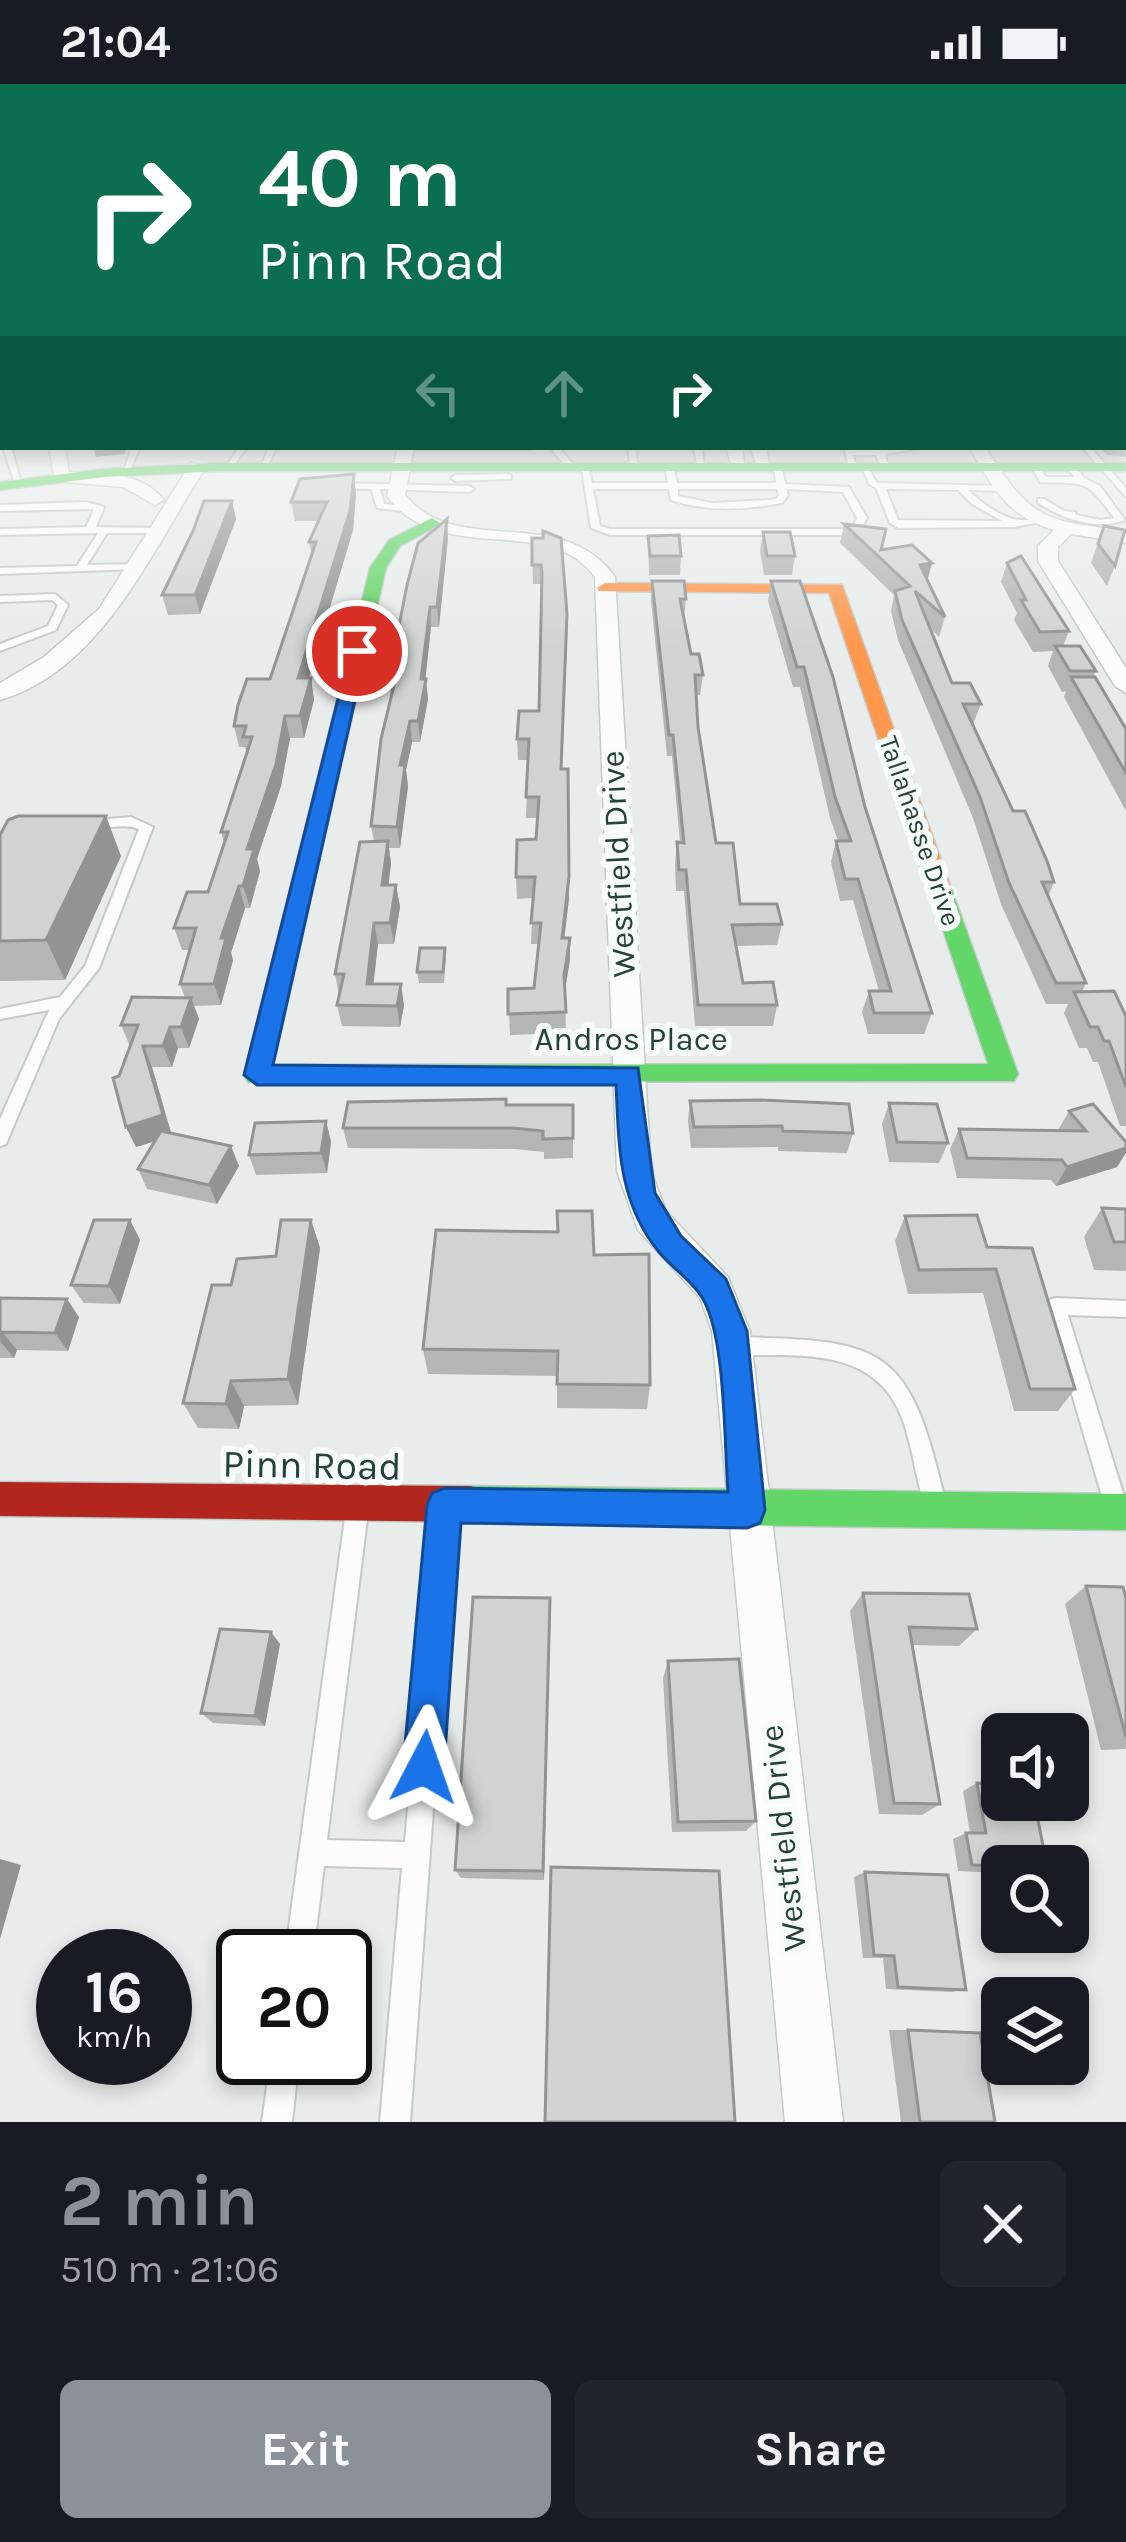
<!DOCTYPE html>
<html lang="en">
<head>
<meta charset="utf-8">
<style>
	:root { --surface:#171b24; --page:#20242c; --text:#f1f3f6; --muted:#9ea1a6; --accent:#8c9099 }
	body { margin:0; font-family:Karla,sans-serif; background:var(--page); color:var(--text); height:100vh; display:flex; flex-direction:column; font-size:45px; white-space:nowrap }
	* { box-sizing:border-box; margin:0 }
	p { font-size:39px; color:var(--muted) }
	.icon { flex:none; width:66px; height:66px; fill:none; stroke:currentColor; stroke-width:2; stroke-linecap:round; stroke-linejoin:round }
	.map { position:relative; height:2038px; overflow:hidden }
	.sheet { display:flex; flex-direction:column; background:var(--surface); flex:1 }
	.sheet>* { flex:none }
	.guide { position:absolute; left:0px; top:0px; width:1128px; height:366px; box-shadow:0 6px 18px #0003; background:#0b6e4f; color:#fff; overflow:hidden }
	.controls { position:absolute; left:981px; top:1629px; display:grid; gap:24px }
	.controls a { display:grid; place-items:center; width:108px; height:108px; border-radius:18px; background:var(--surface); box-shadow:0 6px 18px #0003; font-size:60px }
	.speed { position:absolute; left:36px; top:1845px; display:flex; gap:24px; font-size:60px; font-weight:700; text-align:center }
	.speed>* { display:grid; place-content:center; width:156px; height:156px; border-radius:50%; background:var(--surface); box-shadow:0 6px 18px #0003; line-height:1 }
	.speed small { font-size:30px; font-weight:400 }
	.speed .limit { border:6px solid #111; border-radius:18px; background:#fff; color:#111 }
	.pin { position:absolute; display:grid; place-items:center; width:102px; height:102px; color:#fff; margin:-51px; border:6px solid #fff; border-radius:50%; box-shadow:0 3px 12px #0007 }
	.me { position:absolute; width:132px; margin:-66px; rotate:4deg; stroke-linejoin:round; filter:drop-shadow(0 0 9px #0008) }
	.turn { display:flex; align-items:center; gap:42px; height:252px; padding:0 60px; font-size:54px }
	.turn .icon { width:156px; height:156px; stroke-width:2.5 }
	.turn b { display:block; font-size:84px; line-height:102px }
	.lanes { display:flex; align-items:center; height:114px; padding:0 60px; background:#0003; justify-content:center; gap:60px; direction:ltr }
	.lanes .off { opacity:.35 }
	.round { display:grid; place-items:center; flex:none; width:126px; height:126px; border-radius:18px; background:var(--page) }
	.summary { display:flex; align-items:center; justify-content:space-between; height:204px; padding:0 60px }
	h1 { font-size:72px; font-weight:700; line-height:90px; color:var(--accent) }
	.primary-button { display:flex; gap:24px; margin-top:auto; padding:24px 60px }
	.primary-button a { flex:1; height:138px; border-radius:18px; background:var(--accent); color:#fff; font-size:48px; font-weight:700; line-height:138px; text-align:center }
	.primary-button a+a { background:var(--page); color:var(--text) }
	.status { display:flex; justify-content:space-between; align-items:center; height:84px; padding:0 60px; background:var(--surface); direction:ltr }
	.status svg { height:33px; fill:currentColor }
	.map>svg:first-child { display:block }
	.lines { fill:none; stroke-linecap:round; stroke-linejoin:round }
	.lane-casing { stroke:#c5cac8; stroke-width:4 }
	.street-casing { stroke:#c5cac8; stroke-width:3 }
	.fast-casing { stroke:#c3cbc8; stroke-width:3 }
	.slow-casing { stroke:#c3cbc8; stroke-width:3 }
	.jam-casing { stroke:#c3cbc8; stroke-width:3 }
	.lane { fill:#fcfcfc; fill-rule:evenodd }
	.street { fill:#fcfcfc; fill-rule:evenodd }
	.fast { fill:#63d668; fill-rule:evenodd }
	.slow { fill:#ff974d; fill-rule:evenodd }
	.jam { fill:#b3261e; fill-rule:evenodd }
	.wall { fill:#b2b6b5 }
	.shaded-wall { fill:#919493 }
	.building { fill:#cfd4d2; stroke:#919493; stroke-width:3 }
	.route { fill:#1a73e8; stroke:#114b97; stroke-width:3 }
	.labels { text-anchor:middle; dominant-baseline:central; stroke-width:12; stroke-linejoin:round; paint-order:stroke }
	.far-street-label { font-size:27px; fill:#24423a; stroke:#f7fbf9 }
	.street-label { font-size:33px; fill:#24423a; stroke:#f7fbf9 }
	.near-street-label { font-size:39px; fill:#24423a; stroke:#f7fbf9 }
</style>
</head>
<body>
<div class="status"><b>21:04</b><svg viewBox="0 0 49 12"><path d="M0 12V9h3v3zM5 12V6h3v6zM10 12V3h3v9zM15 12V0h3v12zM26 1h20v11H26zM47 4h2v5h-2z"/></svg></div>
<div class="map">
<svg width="1126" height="2038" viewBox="0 0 1126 2038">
	<rect width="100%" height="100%" fill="#e8edeb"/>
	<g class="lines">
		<g class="lane-casing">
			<path id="lane" d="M0 279 3 280V284L0 283Z
				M0 295H3V299H0Z
				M3 308V313L0 314V309Z
				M0 337H3V342H0Z
				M3 363H11L22 402 15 400Z
				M132 363H140L130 387 123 389Z
				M239 363H247L231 385H225Z
				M269 363H277L266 385H260Z
				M402 363H534L530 365H406Z
				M550 363H558L573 380V384H567Z
				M628 363H636L637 384 630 382Z
				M694 363H702L704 384 697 382Z
				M878 363H926L885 370 888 383 884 386 880 383 876 371H853L856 383 849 385 845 366 877 365Z
				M1082 363H1090L1126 404V413Z
				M581 380 588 382 592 399H668L665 382 669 379 673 382 677 399H776L774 382 778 379 782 382 785 400 849 403 867 434 861 445 843 451H610L591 444ZM593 405H669L671 416C707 428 745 426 782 419L788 411 786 405 843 408 857 434 854 441 842 445H610L600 442ZM678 405H777L779 411 776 415 767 416 712 419 678 412Z
				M861 381H867L876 398 880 399 1004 402 1005 404 1001 407 968 406C980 418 1004 436 1021 436 1032 437 1040 434 1051 436L1014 443 898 444 890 439 876 404 869 400ZM886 405 958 406 972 420 1002 437 898 436Z
				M1031 381H1037L1046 393H1074L1070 387 1077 385 1084 394 1100 402 1125 436C1095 447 1064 435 1038 419V415H1044L1064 427 1075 428 1076 431 1100 436 1114 434C1085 393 1086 401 1040 398Z
				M508 390 511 391V395L455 397 451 394 455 391Z
				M335 399 470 402 474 405 470 408 380 405 384 420 406 422V426L403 427 377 424 371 405 332 404 331 402Z
				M86 418 104 423 96 443 158 444 160 446 155 449H107L87 481 135 480 140 483 138 485 0 490V484L77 482 98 449 0 451V445L86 443 94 425 0 427V421Z
				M55 510 68 521 56 546 0 567V560L48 542 58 521 52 516 0 518V512Z
				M131 733 153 743 99 884 59 935 8 1055 6 1060 0 1062V1035L49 926 0 935V925L60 913 85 882 139 745C120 737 97 750 80 741L87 737Z
				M1056 1214 1126 1217V1233L1068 1231 1126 1419 1123 1427 1115 1430 1107 1427 1104 1419 1046 1222 1049 1216Z
				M733 1253C886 1256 909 1262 945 1416L942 1424 934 1427 926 1424C915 1395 913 1363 902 1334 874 1261 797 1272 733 1271L726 1268 723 1262 726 1256Z
				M357 1416 365 1419 368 1427 327 1756 405 1758 433 1429 436 1421 444 1418 452 1421 455 1429 410 2038H380L402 1784 324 1782 313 1872H285L346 1427 349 1419Z
				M271 1974H299L292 2038H262Z"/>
		</g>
		<g class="street-casing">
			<path id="street" d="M1125 290H1126V298H1125Z
				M0 323 3 324V334L0 333Z
				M49 363H65L69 388C103 389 140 387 164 416L155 421 123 403 55 397Z
				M398 363H414L405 411C458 476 560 417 615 493L651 1087 666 1127 728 1193 750 1247 843 2038H785L712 1247 700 1214 638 1146 617 1087 595 493C547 427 441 485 387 412Z
				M726 363H742L745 386H733Z
				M750 363H766L770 386H758Z
				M969 363H985C1032 436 1041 436 1126 447V459L1071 450 1058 463V477L1126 584V609L1115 602 1038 477V462L1054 446C1006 432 993 403 969 363Z
				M191 379 206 383C153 464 102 587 0 616V599L44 573 99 525Z"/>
		</g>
		<g class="fast-casing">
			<path id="fast" d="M222 379H1126V387H222L104 393 0 406V398L104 385Z
				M432 434 440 439 437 442 400 462 386 484 272 981 988 980 930 807 941 800 952 807 1018 990 1014 997 248 998 244 991 370 484 389 456Z
				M471 1402 1126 1410V1446L471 1438 459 1432 453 1420 459 1408Z"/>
		</g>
		<g class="slow-casing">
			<path id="slow" d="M605 499 842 501 952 807 949 812 941 814 930 807 829 509 599 507 597 504Z"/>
		</g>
		<g class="jam-casing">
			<path id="jam" d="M0 1398 471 1402 483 1408 489 1420 483 1432 471 1438 0 1432Z"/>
		</g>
		<use href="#lane" class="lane"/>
		<use href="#street" class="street"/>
		<use href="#fast" class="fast"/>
		<use href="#slow" class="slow"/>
		<use href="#jam" class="jam"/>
	</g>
	<path class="wall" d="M1125 338 1126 373 1107 371 1099 363H1125Z
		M356 409 353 446 309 594H311L314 616 304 654H290L281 702 257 775 260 787 250 824H245L231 869 233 876 221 921 194 922 199 935 189 964H178L172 983H152L171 1049 239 1082 217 1120 147 1105 138 1085 155 1057 136 1063 126 1043 119 992 130 962 121 941 185 914 180 900 190 866H182L174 844 208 808 224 759 221 748 247 669 245 663H239L234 642 270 595 312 473 309 458 318 437H295L291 418Z
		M232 417 236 435 200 530 168 531 162 511Z
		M844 440 927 497 945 533 939 553 931 545 952 599 981 620 973 640 1013 727 1054 798 1048 813 1086 899 1082 908 1126 932V1042H1120L1098 978H1093L1087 964H1079L1064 929 1068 920H1046L1001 820 973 734 898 556 891 527 894 511 840 459Z
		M1104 442 1115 482 1107 502 1091 479Z
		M763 448 795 472 792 491H764L760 467Z
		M648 452 681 472 680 491H649Z
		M448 454 439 543H431L425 595 428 615 420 658H412L406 686 408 702 400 764H389L391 779 388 801H396L400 823 394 860H378L373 900 404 921 400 943 342 942 337 921 339 911 335 890 374 758 371 742 391 611 389 593Z
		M532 454H543L562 685 569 814 564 854 570 875 565 907 566 949 510 951 508 905 534 904 539 860H531L533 814 517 815 516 793 536 755 537 734H526L528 676H518L517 655 539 627 542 505 541 500H533Z
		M1007 479 1069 547 1063 562 1096 587 1093 593 1126 645V727L1064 613 1066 607 1062 608 1048 582 1053 567 1033 568 1014 536 1017 529 1001 498Z
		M652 497 686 515 684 534 691 570 703 591 700 611H696L698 643 716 759 740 820 782 840 777 861 736 862 743 899 777 921 773 942H695L684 807H676L675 780 677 758H680L672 672H667L651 517Z
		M771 497 865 723 932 929 924 950H868L862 928 869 907H879L853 816 840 817 831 778 836 757H838L830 734 800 603H793L768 517Z
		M0 751 121 772 65 896 0 897Z
		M446 874 444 899H419L417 888Z
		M690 1017 853 1049 847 1069 778 1067V1063L691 1064 688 1037Z
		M889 1019 948 1059 939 1079 889 1078 882 1040Z
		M506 1021H573V1074L544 1075V1068L514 1065 348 1064 343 1044Z
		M1069 1027 1117 1083 1056 1102 1051 1096 957 1094 950 1065 959 1045 1058 1046Z
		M326 1037 331 1058 327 1089 256 1091 249 1071Z
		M1102 1124 1126 1125V1187L1094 1186 1084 1153Z
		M905 1132 987 1163 1075 1305 1058 1327H1014L983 1209 908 1210 895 1157Z
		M130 1136 140 1156 120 1220 84 1219 71 1201Z
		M311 1136 320 1164 298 1321 244 1322 239 1345 198 1344 183 1319 231 1201 276 1172Z
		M594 1171 650 1301 647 1325 557 1324V1292L428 1290 423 1265Z
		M0 1214 79 1233 68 1267 17 1266 14 1274H0Z
		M1086 1502 1126 1514V1665L1101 1666 1065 1520Z
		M863 1509 977 1545 959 1562 912 1561 940 1720 922 1731 879 1730 850 1527Z
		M550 1514 544 1796 461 1794 455 1786Z
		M271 1548 280 1560 265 1642 213 1639 201 1629Z
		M668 1577 756 1737 746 1747 672 1748 663 1594Z
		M977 1699 1002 1782V1789L958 1787 953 1755 966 1749H970L963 1707Z
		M865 1788 966 1906 951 1908 886 1905 883 1874H863L854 1793Z
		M889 1946H908L995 2038H901Z"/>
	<path class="shaded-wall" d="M93 363H126L125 370 96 373Z
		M354 390 356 409 353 446 302 616 298 594Z
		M232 417 236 435 200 530 195 511Z
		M447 435 448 454 439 543 437 523Z
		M932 479 927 498 920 481Z
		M430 523 431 543 425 599 426 595 428 615 420 658 418 637Z
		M311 594 314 616 304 654 300 632Z
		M285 632 290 654 281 702 257 775 260 787 250 824 243 802 247 765Z
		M410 637 412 658 406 686 408 702 400 764 397 743 400 681Z
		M106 732 121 772 65 896 46 856Z
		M388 757 391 779 386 823 382 801Z
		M569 793V814L562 875V854Z
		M396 801 400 823 394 860 390 839Z
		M239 802 245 824 231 869 233 876 221 921 214 900 221 854Z
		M374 839 378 860 371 921 367 900Z
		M570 854V875L564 912V891Z
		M401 900 404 921 400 943 397 922Z
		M191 914 199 935 189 964 181 943Z
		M170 943 178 964 172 983 163 962Z
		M143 962 152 983 172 1052 136 1063 126 1043Z
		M326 1037 331 1058 327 1089 321 1069Z
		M231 1062 239 1082 217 1120 209 1101Z
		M1126 1064V1069L1117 1083 1056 1102 1067 1083Z
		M130 1136 140 1156 120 1220 109 1202Z
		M311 1136 320 1164 298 1321 288 1295Z
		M67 1215 79 1233 68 1267 55 1249Z
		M2 1248 17 1266 14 1274 0 1257Z
		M231 1297 244 1322 239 1345 226 1320Z
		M550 1514V1534L544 1796 543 1787Z
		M271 1548 280 1560 265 1642 255 1632Z
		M0 1775 21 1781 0 1855Z"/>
	<path class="building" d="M354 390 350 427 298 594H311L300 632H285L276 680 247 765H254L243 802H239L221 854H226L214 900H180L196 844H174L187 808H208L228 748H221L252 653H243L246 642H234L238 621 247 595H270L316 458H309L327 418H291L300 395Z
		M204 417H232L195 511H162L193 447Z
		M447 435 437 523H430L421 595H426L418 637H410L400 681H405L397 743 371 742 381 655 396 593H389L407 501 418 459Z
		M844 440 886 445 881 466 912 461 932 479 920 481 945 533 915 507 952 599H970L981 620H963L1013 727H1025L1047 777 1054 798H1042L1086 899H1056L1009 799 980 713 902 536 895 507 910 502Z
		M1104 442 1125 446 1115 482 1098 460Z
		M543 447 561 454 567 530 561 685H568L569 793 562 854H570L564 891 566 928 508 930V905L534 904 541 839H531L535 793H516L517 756 536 755 539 713H526L529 655H517L519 627H539L542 489 541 481H532V454H543Z
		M763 448H790L795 472H767Z
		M679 451 681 472H650L648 452Z
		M1021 472 1069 547 1040 548 1021 516H1026L1007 479Z
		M652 497H684L686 515H680L691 570H699L703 591H695L698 643 716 759H733L740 820H777L782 840 732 841 743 899 773 898 777 921H698L686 786H679L677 758 684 759 673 651H669Z
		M771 497H800L833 593 865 723 932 929H874L869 907H891L858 795H845L836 757H851L835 713 804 583H797Z
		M1055 562H1080L1096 587H1070Z
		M1071 593H1095L1126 645V689Z
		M18 732H106L46 856 0 857V751L8 736Z
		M388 757 382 801H396L390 839H374L367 900H401L397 922 337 921 344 890H335L360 758Z
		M420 864H445L443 888H417Z
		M1114 907 1126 932V1003L1109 957H1104L1098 943H1090L1074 908Z
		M132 913 191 914 181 943H170L163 962H143L163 1031 126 1043 113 994 119 992 138 941H121Z
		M506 1015V1021H573V1054L543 1055V1047L513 1044H343L348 1018Z
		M761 1016 849 1020 853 1049 783 1047 782 1042 694 1043 690 1017Z
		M889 1019 937 1020 948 1059 897 1058Z
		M1093 1020 1126 1058V1064L1067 1083 1062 1076 967 1074 959 1045 1086 1047 1069 1027Z
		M326 1037 321 1069 249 1071 255 1039Z
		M161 1047 231 1062 209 1101 138 1085Z
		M1102 1124 1126 1125V1158H1114Z
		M557 1127H592L594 1171 649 1170 650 1301 557 1300 558 1267 423 1265 436 1146 558 1148Z
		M977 1131 987 1163 1032 1164 1075 1305H1030L996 1185 919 1186 905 1132Z
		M94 1136H130L109 1202 71 1201Z
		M281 1136H311L288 1295 231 1297 226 1320 183 1319 212 1201H231L237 1175 276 1172Z
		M0 1214 67 1215 55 1249 2 1248 0 1254Z
		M1086 1502 1123 1503 1126 1514V1653Z
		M863 1509 969 1510 977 1545 909 1543 940 1720 894 1719Z
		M473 1513 550 1514 543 1787 455 1786Z
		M220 1545 271 1548 255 1632 201 1629Z
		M739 1575 756 1737 678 1738 668 1577Z
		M977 1699 1002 1700V1716H1034L1047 1782 972 1781 966 1749H986Z
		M551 1783 719 1787 735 2038H545Z
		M865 1788 948 1791 966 1906 898 1903 894 1872 874 1871Z
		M908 1946 980 1949 995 2038H920Z"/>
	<linearGradient id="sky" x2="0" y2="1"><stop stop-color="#8fc1e3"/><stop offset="0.49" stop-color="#f5f7f6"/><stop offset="1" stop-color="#f5f7f6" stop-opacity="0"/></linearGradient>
	<rect width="1126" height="565" fill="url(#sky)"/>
	<path class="route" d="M351 563 366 567 273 981 638 984 655 1109 681 1152 726 1195 747 1247 765 1426 760 1439 747 1444 461 1439 444 1683 438 1698 424 1704 409 1698 403 1683 427 1421 432 1409 445 1404 728 1408C724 1359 726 1255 703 1215 693 1197 672 1184 659 1168 618 1118 619 1062 616 1001H257L244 991Z"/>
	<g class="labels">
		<g class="far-street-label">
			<text transform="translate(920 747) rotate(71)">Tallahasse Drive</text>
		</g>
		<g class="street-label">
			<text transform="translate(618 780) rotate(-93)">Westfield Drive</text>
			<text x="631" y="955">Andros Place</text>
			<text transform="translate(783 1754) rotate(-96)">Westfield Drive</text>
		</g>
		<g class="near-street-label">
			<text transform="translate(312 1381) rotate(1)">Pinn Road</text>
		</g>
	</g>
</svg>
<div class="controls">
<a><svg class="icon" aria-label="sound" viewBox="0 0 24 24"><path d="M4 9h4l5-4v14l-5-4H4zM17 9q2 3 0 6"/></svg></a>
<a><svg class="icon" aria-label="search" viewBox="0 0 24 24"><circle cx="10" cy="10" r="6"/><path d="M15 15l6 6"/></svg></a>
<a><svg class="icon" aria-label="layers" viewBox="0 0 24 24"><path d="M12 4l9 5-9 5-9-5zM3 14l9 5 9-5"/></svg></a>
</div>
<div class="speed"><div>16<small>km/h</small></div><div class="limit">20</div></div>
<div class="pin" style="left:357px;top:567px;background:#d93025"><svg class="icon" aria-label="arrive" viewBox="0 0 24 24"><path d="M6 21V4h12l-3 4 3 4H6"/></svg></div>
<svg class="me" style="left:424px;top:1683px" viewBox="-20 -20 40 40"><path d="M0-17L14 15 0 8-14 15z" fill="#1a73e8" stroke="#fff" stroke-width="4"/></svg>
<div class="guide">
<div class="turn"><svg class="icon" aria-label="right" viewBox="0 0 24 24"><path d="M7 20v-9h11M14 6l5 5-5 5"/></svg><div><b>40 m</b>Pinn Road</div></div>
<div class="lanes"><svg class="icon off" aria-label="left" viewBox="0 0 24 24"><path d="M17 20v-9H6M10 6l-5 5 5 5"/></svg><svg class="icon off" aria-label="ahead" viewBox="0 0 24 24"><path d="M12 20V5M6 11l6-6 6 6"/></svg><svg class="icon" aria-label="right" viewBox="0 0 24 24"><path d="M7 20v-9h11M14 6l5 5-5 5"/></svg></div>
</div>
</div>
<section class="sheet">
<div class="summary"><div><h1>2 min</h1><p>510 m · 21:06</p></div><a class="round"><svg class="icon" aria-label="close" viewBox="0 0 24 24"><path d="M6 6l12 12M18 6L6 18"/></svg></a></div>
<div class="primary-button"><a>Exit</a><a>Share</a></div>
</section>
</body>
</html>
